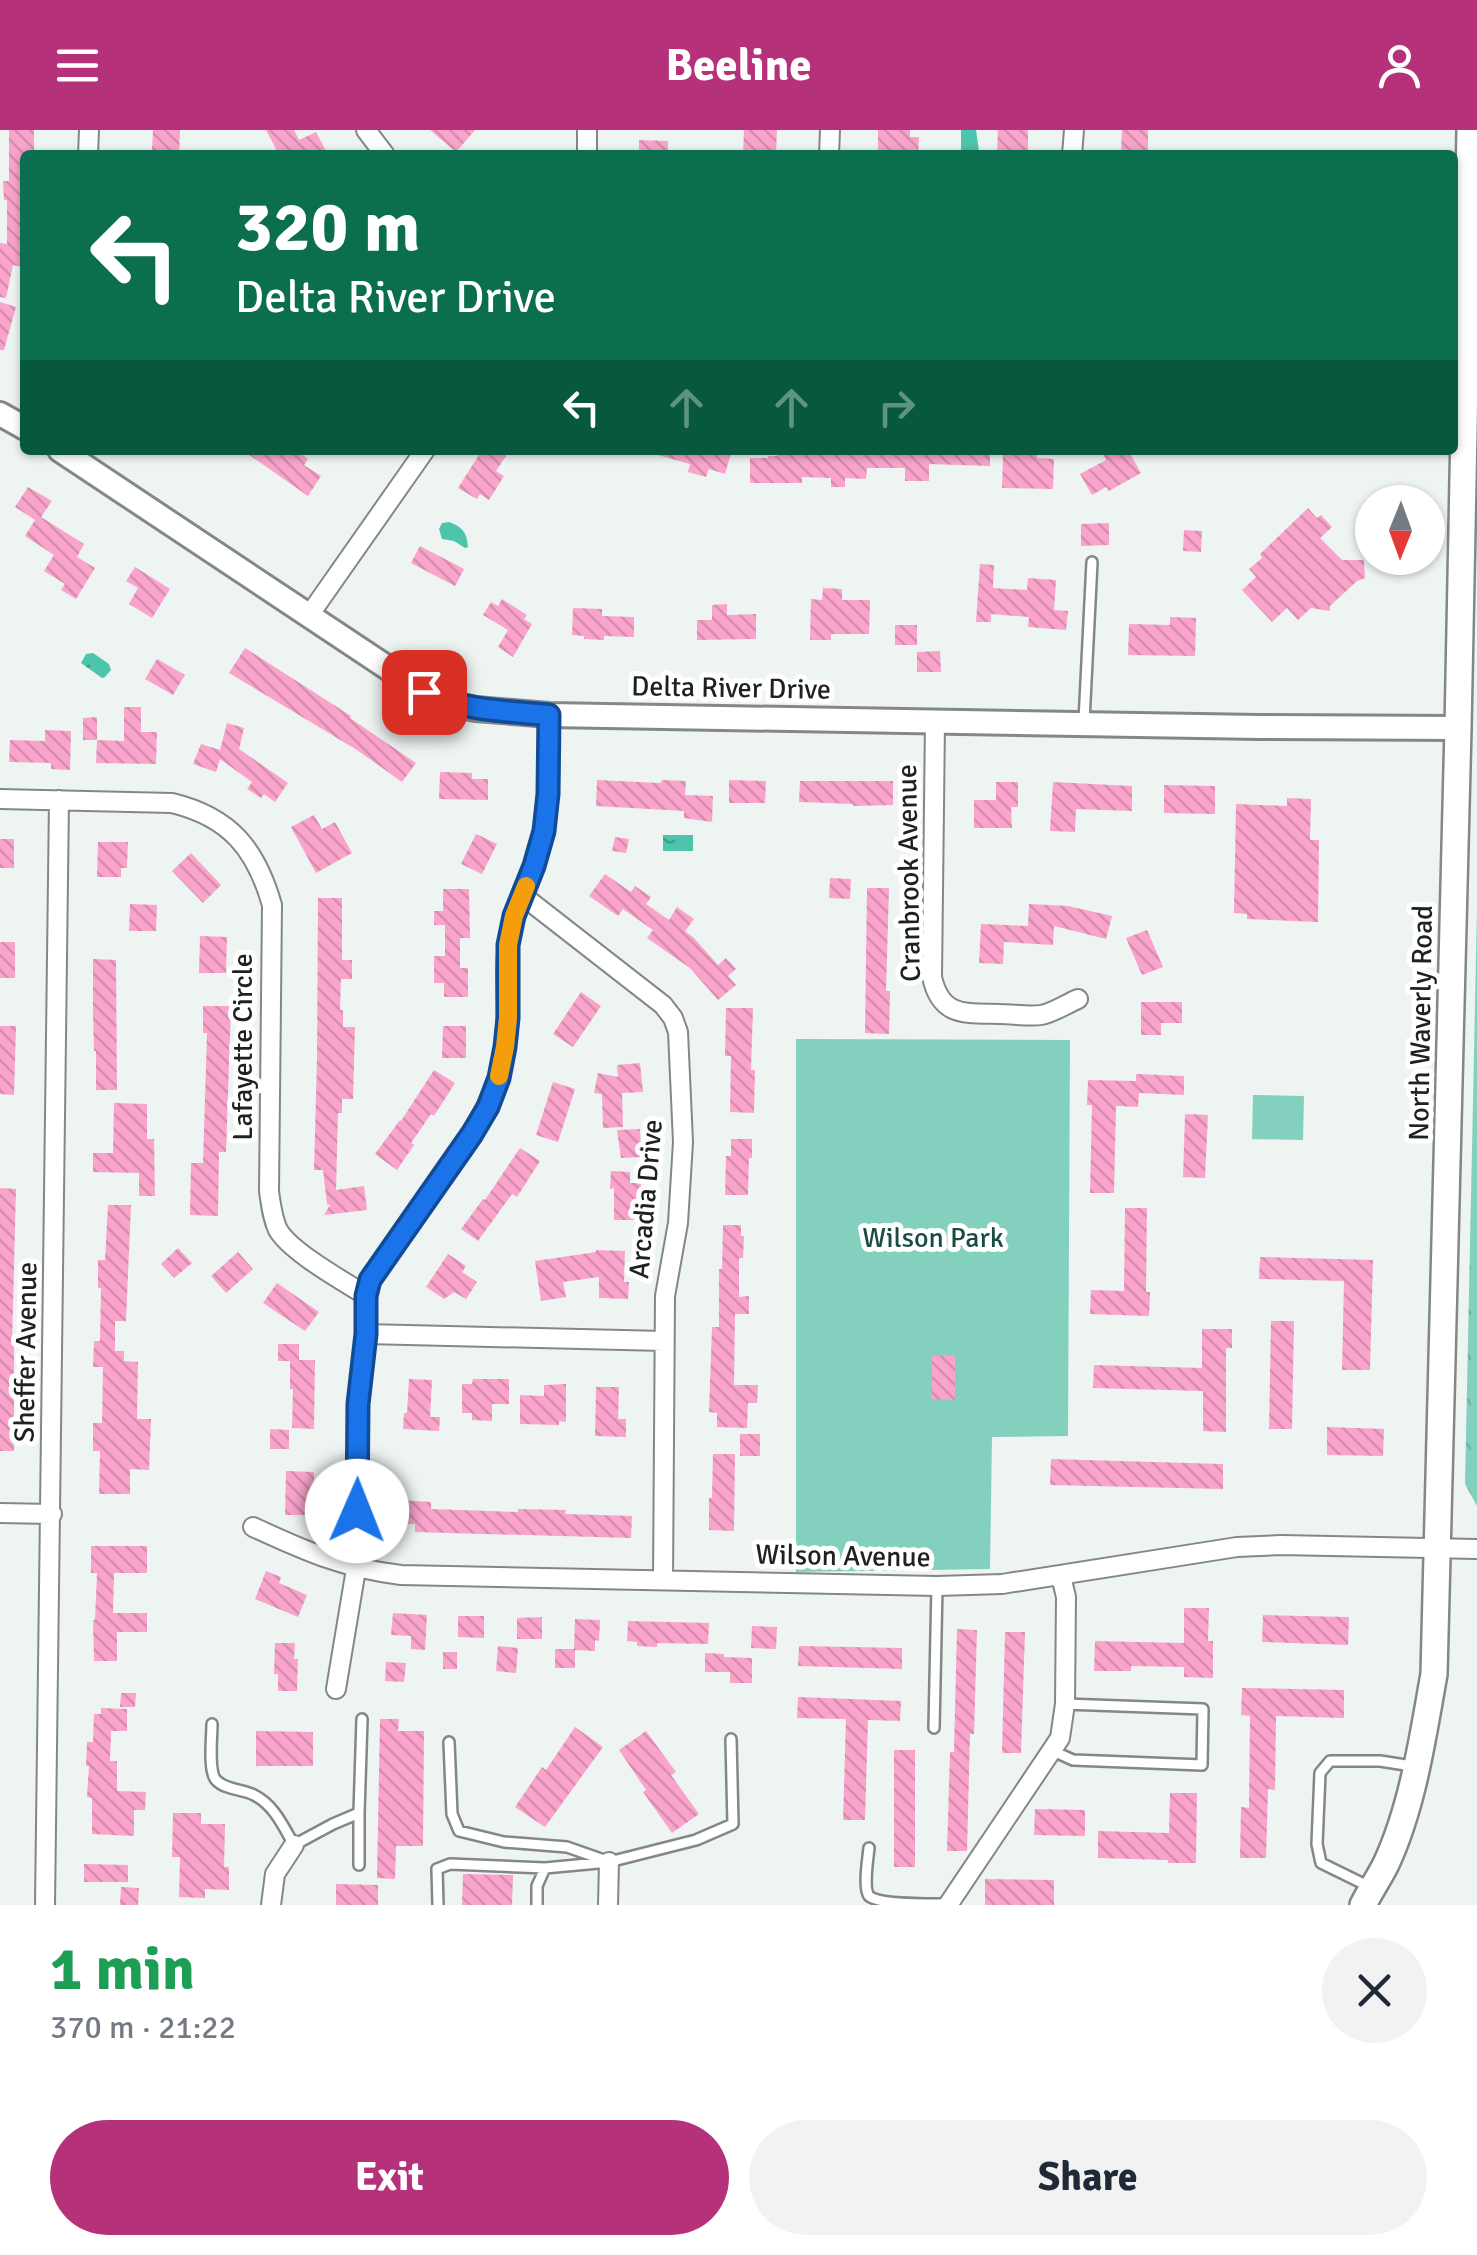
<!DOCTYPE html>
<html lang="en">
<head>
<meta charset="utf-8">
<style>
	:root { --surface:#fff; --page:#f2f2f3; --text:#1f2937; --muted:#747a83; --accent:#b5327b }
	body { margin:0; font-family:Signika,sans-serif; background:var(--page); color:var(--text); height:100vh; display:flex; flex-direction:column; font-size:38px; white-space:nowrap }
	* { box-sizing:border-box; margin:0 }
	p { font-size:32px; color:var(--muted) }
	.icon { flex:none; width:55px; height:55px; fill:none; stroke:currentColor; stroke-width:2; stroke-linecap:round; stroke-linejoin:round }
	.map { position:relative; height:1775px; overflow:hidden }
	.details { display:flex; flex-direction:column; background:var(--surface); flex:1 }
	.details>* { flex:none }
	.guide { position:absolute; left:20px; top:20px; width:1438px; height:305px; border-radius:10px; box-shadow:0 2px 8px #0004; background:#0b6e4f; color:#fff; overflow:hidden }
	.needle { width:65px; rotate:181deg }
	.buttons { position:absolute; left:1355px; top:355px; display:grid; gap:20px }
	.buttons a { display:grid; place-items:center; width:90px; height:90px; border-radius:50%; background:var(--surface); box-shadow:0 2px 8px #0004; font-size:50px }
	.pin { position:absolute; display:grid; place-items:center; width:85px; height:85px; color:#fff; margin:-42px; border-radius:20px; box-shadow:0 5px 15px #0006 }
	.me { position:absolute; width:110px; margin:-55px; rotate:1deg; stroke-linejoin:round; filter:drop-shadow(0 0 8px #0008) }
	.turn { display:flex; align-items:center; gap:35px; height:210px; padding:0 50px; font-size:45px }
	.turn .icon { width:130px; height:130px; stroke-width:2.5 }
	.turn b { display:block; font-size:70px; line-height:85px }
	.lanes { display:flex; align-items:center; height:95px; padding:0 50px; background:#0003; justify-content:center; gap:50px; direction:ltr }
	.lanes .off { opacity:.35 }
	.round { display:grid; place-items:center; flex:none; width:105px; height:105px; border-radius:52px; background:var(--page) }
	.summary { display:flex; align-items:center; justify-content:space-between; height:170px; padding:0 50px }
	h1 { font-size:60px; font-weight:700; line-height:75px; color:#1e9e55 }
	.cta { display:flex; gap:20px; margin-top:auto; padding:20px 50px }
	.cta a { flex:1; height:115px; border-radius:60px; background:var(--accent); color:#fff; font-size:40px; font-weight:700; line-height:115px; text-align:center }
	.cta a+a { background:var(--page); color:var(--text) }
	header { display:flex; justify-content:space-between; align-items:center; height:130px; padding:0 50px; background:var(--accent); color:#fff; font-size:45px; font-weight:700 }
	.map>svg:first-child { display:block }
	.green { fill:#83d0be }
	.forest { fill:url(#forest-crowns) }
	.water { fill:url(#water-ripples) }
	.building { fill:url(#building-back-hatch) }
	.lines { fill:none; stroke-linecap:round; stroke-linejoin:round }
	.service-casing { stroke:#838887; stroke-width:14 }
	.minor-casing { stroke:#838887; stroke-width:22 }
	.tertiary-casing { stroke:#838887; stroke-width:28 }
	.secondary-casing { stroke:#838887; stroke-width:30 }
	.service { stroke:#fff; stroke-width:9 }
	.minor { stroke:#fff; stroke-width:18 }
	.tertiary { stroke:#fff; stroke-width:22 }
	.secondary { stroke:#fff; stroke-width:25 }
	.route-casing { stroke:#114b97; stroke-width:25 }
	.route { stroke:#1a73e8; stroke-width:18 }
	.slow { stroke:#f59e0b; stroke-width:18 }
	.labels { text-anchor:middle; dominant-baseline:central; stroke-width:10; stroke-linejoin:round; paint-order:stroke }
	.street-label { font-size:28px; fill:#1f2120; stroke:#fff }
	.park-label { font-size:28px; fill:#194c42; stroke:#fff }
</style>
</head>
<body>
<header><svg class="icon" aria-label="menu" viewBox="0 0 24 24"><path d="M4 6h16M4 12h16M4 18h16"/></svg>Beeline<svg class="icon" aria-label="person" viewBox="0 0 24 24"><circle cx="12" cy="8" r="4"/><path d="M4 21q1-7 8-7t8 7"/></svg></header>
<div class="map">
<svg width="1477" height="1775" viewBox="0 0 1477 1775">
	<defs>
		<pattern id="forest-crowns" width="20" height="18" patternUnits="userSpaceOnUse" patternTransform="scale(2.5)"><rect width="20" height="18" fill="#83d0be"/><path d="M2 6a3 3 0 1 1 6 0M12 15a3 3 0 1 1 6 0" fill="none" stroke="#71b2a3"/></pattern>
		<pattern id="water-ripples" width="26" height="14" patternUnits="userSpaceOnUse" patternTransform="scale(2.5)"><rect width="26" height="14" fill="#4dc4ac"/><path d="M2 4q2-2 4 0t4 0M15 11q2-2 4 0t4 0" fill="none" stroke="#3f9f8c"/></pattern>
		<pattern id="building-back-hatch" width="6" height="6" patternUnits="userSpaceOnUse" patternTransform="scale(2.5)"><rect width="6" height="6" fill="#faa4cb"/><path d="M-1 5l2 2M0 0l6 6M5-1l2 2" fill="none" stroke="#d68dae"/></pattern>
	</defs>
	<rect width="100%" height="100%" fill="#eef4f2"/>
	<path class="green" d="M796 909 1070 910 1068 1306 992 1307 990 1439 796 1442Z
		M1253 965 1304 966 1303 1010 1252 1009Z"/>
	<path class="forest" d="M1477 779V1376L1465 1354Z"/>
	<path class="water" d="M961 0H976L979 21H977V24H961Z
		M449 392C463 397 467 403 468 417L465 418 454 411 442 409 439 399 442 393Z
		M93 523 109 534 111 540 105 547 102 548 81 533 86 524Z
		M663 705H693V721H663Z"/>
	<path class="building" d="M9 0H34V25H25V138L13 135 6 168 0 167V113L7 114V70H4L3 51H9Z
		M153 0H180L179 25H154V21H152Z
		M266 0H294L299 10 316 2 326 21 318 25H269L277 21Z
		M430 0H475L456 22Z
		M744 0H777L776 24 743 23Z
		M878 0H910V7H919L918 25H878Z
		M998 0H1028V23L997 22Z
		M1122 0H1148V25H1128V20H1121Z
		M639 10 668 11V25H639Z
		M0 172 16 177 4 220H0Z
		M242 320H296L308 329 304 335 321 346 308 366Z
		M482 320H497L506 326 496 341 504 346 489 370 480 364 477 369 458 358Z
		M654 320H732L725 344 709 339 706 347 688 342 690 334 654 324Z
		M777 320H990V336L929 334V351H905V338H867L866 349 845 348V357H831V348L802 347V353H750V328H768V326H777Z
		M1111 320H1128L1141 343 1109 361 1106 357 1092 365 1080 344 1106 330 1103 324Z
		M1003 325H1037V328L1054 329 1053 359 1002 358Z
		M28 357 52 371 41 387 84 414 77 427 95 438 76 469 61 460 65 454 44 441 54 425 25 406 35 390 15 377Z
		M1308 378 1317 388 1321 385 1332 397 1320 408 1342 430H1364L1365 448 1357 451 1330 476V481L1311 478 1298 490 1287 478 1272 492 1242 460 1256 447 1249 439 1262 428 1260 424Z
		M1109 393V415L1081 416V394Z
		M1184 400 1202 401 1201 422 1183 421Z
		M420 416 464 439 455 456 411 433Z
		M980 434 994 435 993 458 1027 460 1028 448 1056 450 1054 480 1068 481 1066 500 1028 497 1029 487 991 484V492H976Z
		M135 437 170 459 152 488 129 474 138 458 126 451Z
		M823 458 842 459V470H870L869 504H831V510H810L811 469 822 470Z
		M502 469 527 485 524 489 532 494 513 527 498 517 508 500 483 485 491 472 498 476Z
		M727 474V485L756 484V509L697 510V490H712V475Z
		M573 478 602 479V486L634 487V507L604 506V510L584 509V506L572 505Z
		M1170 487 1196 488 1195 526 1128 525 1129 494 1170 495Z
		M895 495H917V515H895Z
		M245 518 351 586 350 588 416 633 402 652 357 620 229 543Z
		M940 521 941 542H917V522Z
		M157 529 185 545 173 565 145 549Z
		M124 577H141V602H157L156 634 96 633 97 610H83V588L97 587V610L124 611Z
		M227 593 244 598 239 619 288 653 275 672 264 664 261 668 247 659 252 652 220 629 216 642 193 634 201 614 220 620Z
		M45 600 71 601 70 640 51 639V633L9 632 10 610 45 611Z
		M440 642 472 643V649H488V670L439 669Z
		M597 650 661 653 662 650 686 651 685 665 713 666 712 692 684 688V681L596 676Z
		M729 650 766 651 765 673H729Z
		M800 651H893V675L853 676V674L799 672Z
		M996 652H1018V677H1011L1012 698H974V670H996Z
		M1053 652 1132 656V681L1076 679 1075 702 1050 701Z
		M1164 655 1215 656V684L1164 683Z
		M1287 668 1311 669 1310 710H1319L1318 792 1247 789V784L1234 783 1236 674 1287 676Z
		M314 685 322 699 335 692 352 723 316 743 291 697Z
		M476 704 497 714 482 744 461 734Z
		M615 707 629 709 626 723 612 721Z
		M0 709H14V738H0Z
		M98 712H128L127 738H121V747H97Z
		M191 723 221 755 203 773 172 741Z
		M605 744 631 762 635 756 651 767 646 774 669 790 677 777 694 789 685 801 694 808 718 835 726 828 736 839 728 846 736 855 718 870 690 838 647 808 653 800 623 779 618 786 589 766Z
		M830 748 851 749 850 769 829 768Z
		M867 758H889L886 861H890L889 904 865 903Z
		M443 759H469L470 808H460V838H468V867H444V853H434V826H445V795H434V781H443Z
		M318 768H342V830H352V849H341L340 880H343V897H355L353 969H342V983H338L336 1060 364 1056 367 1080 324 1085 330 1075 327 1074 323 1040H314L317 929Z
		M130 774 157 775 156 801H129Z
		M1029 774 1068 776 1112 786 1106 809 1054 796 1053 815 1004 812 1003 834 979 833 981 794 1028 796Z
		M1147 800 1163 837 1142 845 1126 808Z
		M200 806 227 807 226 843H199Z
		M0 812H15V848H0Z
		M93 829 116 830 117 960H96V921H94L93 882Z
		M581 862 601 876 573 917 553 904Z
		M1141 872H1182V893H1161V905H1141Z
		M203 876H231L226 1022H219L218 1086 190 1085 191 1033H203L207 903H203Z
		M726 878H753L751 940H755L754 983 730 982 731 926H725Z
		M0 896H16L14 965 0 964Z
		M443 896H466V928H442Z
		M640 933 643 962 622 963 623 997 603 998 602 964 594 963 598 943 618 947 617 935Z
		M434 940 455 953 434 986 431 984 411 1013 414 1015 397 1040 375 1024 400 990 401 991Z
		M1136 944 1184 946V965L1139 963 1138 977 1116 976 1114 1063H1090L1092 975H1087L1088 950 1136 951Z
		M553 952 575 959 558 1012 536 1005Z
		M114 973 147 974V1009H154L155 1066H139V1043L93 1042V1023H113Z
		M1185 984 1208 985 1205 1048 1183 1047Z
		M640 999 641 1027 621 1028 617 1000Z
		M731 1009H752V1028H749L748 1065H725L726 1026H731Z
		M520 1018 540 1031 517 1067 512 1064 478 1111 461 1099 483 1069 485 1070Z
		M611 1041 630 1042V1053H641L640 1090H614V1058L610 1059Z
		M0 1058 16 1059 12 1215H14V1321H0V1215H10H0Z
		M108 1075H131L126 1191H115V1221H124V1231L138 1232 137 1289H151L149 1340 130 1339V1364H99L100 1321H93V1293H102L103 1237H93L94 1211H100L101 1158H98V1130H105Z
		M1125 1078H1147L1146 1162H1150L1149 1186 1090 1184 1091 1160 1124 1161Z
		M723 1095H741V1106H744L743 1128H739V1167L749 1166V1184H735L734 1255H758L757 1273H748L747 1298 717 1297V1283L709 1282 712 1197H719V1139H722Z
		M178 1118 192 1133 174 1148 161 1134Z
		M596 1120 625 1121 624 1152H629L628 1169 599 1168V1147L563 1152 566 1167 541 1171 535 1131 596 1122Z
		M238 1122 253 1139 226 1163 211 1146Z
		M448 1124 466 1136 462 1142 477 1152 466 1169 454 1162 444 1169 426 1157Z
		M1260 1127 1373 1130 1370 1240H1342L1344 1151 1259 1149Z
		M277 1153 319 1182 305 1201 263 1173Z
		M1271 1191H1294L1292 1299H1269Z
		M1202 1199H1232V1218H1226V1302L1203 1301V1261L1093 1258 1094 1235 1202 1238Z
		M278 1214H299V1230H315L314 1299 292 1298 293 1259H290V1231H278Z
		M932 1226H955V1270L932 1269Z
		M409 1249 432 1250 430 1287H440L439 1301 403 1299 404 1283H407Z
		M473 1249H509V1274H492V1291L472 1290V1283H462V1254H472Z
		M566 1254V1292L559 1291V1295L520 1294V1265L544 1266V1255Z
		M596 1257H619L618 1289H626V1307L595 1306Z
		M1327 1297 1384 1299 1383 1326 1327 1325Z
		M270 1299 289 1300V1319H270Z
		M740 1304H760V1326H740Z
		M713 1324H735L734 1401 709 1400V1368H712Z
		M1051 1329 1223 1334V1359L1050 1355Z
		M286 1341 314 1342 313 1385H285Z
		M400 1370 431 1372V1379L518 1382V1379L566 1380 565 1384 632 1386 631 1408 415 1402V1394H399Z
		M91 1416H147V1443H114L113 1483H147V1502H117V1531H94L93 1490H95L97 1443H91Z
		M266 1441 281 1447 279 1453 307 1465 298 1487 255 1469Z
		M1184 1478H1209L1208 1511H1213V1548L1184 1547V1537L1131 1536V1541H1094L1095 1511 1184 1513Z
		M393 1483 427 1485 425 1520 411 1519V1506L391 1505Z
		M1263 1485 1349 1487 1348 1515 1262 1512Z
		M458 1486H484V1508L458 1507Z
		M542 1487V1509H517V1488Z
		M575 1489 600 1490 599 1511 595 1510V1521L575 1520V1538H555V1519H574Z
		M628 1491 709 1493 708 1514 657 1513V1517L637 1516V1512L627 1511Z
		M752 1496 777 1497 776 1519 751 1518Z
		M957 1499 977 1500 974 1604H970L967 1721H947L950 1622H954Z
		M1005 1502H1025L1021 1623H1002Z
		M275 1513H295L294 1529H298L297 1561H278V1544H274Z
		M498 1516 518 1518 516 1543 496 1541Z
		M799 1516 902 1518V1539L798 1536Z
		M443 1522H457V1539H443Z
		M705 1523 724 1524V1527L752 1528V1553H730V1542H705Z
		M386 1532 406 1533 404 1552 385 1551Z
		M1242 1558 1344 1560V1588L1276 1586 1275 1660 1268 1659 1266 1728H1240L1241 1677 1249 1678 1250 1586 1241 1585Z
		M121 1563H136L135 1577H120Z
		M798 1567 901 1571 900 1591 868 1590 865 1690H843L846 1589 797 1588Z
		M101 1578 127 1579V1601H111L110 1631H117V1661L146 1662 145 1680H134V1706L92 1704V1668L87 1667 89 1636H86L87 1612H93L94 1584H101Z
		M380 1589H399L398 1601H424L423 1716H396L395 1749 377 1748Z
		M575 1597 603 1617 545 1697 515 1677 542 1637 546 1640Z
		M256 1601 313 1602V1636H256Z
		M646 1601 676 1642 671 1645 699 1684 672 1703 643 1662 646 1660 619 1620Z
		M894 1620H915V1737H894Z
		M1170 1663H1197L1196 1733H1168V1730L1098 1728V1701L1169 1703Z
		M1035 1679 1085 1680V1706L1034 1705Z
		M173 1683H201V1694H225L224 1737H229V1760L205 1759V1768L179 1767 180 1727H172Z
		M84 1734 128 1735V1752H84Z
		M463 1744 513 1745 512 1775H462Z
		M985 1749 1054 1750V1775H985Z
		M336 1754 378 1755V1775H336Z
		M121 1757 139 1758 138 1775H120Z"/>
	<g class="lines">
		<g class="service-casing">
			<path id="service" d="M1084 591 1092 432
				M212 1594C212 1607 208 1641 216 1650 225 1660 243 1659 254 1665 274 1675 283 1696 294 1715L333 1694 359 1683 362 1589
				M934 1598 937 1456
				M449 1612 452 1684 459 1701 504 1712 567 1717 607 1731
				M1053 1621 1073 1630 1202 1635 1203 1579 1065 1574
				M869 1718C868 1728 863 1758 869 1766 879 1775 933 1774 949 1774
				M359 1735V1683
				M1370 1757 1321 1733 1317 1714 1320 1643 1330 1631H1380L1412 1636
				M438 1775 437 1739 450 1734 545 1738 609 1732 696 1710 733 1694 731 1609
				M537 1775V1756L545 1738"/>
		</g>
		<g class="minor-casing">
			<path id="minor" d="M366 0 385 25
				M88 25 89 0
				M587 25V0
				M829 25 830 0
				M1072 25 1074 0
				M310 484 425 320
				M935 591 932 847C941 888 966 883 1001 884 1013 884 1028 887 1041 885 1053 883 1066 874 1078 869
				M0 669 172 673C230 687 256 719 272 775L269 1061C271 1075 272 1087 278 1100 291 1122 343 1151 367 1166
				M523 766 663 875 673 888 678 902 683 1012 678 1093 665 1166 663 1450
				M366 1204 664 1211
				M0 1383 52 1384
				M253 1397C305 1421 343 1438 401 1445L937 1456 1002 1454 1237 1417 1281 1415 1477 1419
				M336 1559 356 1439 359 1274 366 1204 367 1166 370 1150 380 1134C399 1107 418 1080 438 1052 468 1010 498 970 505 917 510 881 502 844 509 809 517 772 536 738 544 700 551 662 549 623 549 585
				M45 1775 59 670
				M271 1775 275 1744 294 1715
				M608 1775 609 1732
				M948 1775 1060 1608 1065 1574 1066 1467 1061 1446"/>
		</g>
		<g class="tertiary-casing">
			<path id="tertiary" d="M0 284 25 298
				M60 320 424 562 447 573 476 579 549 585 1260 597 1458 598"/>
		</g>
		<g class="secondary-casing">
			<path id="secondary" d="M1363 1775C1370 1761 1379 1748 1386 1734 1413 1676 1423 1606 1434 1544L1458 598 1470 0"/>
		</g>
		<use href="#service" class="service"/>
		<use href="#minor" class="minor"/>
		<use href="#tertiary" class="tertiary"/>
		<use href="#secondary" class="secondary"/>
	</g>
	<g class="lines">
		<g class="route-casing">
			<path id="route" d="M357 1381 358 1274 366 1204V1166L370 1150 472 1004 488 977 499 948 505 917 508 888V815L514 786 534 736 544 701 548 664 549 585C506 581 464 581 424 562"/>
		</g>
		<use href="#route" class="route"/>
		<path class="slow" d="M499 946 505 917 508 888V815L514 786 526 756"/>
	</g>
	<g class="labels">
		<g class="street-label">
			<text transform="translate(731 558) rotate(1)">Delta River Drive</text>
			<text transform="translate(909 743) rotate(-91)">Cranbrook Avenue</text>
			<text transform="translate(1421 893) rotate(-89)">North Waverly Road</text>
			<text transform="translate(243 917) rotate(-90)">Lafayette Circle</text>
			<text transform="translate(646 1069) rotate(-85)">Arcadia Drive</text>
			<text transform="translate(26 1222) rotate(-89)">Sheffer Avenue</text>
			<text transform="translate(843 1426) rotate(1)">Wilson Avenue</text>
		</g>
		<g class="park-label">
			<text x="933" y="1108">Wilson Park</text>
		</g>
	</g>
</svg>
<div class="buttons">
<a><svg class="needle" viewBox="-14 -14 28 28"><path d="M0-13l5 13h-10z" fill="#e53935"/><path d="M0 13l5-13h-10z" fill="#747a83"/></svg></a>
</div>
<div class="pin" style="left:424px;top:562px;background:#d93025"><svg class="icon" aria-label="arrive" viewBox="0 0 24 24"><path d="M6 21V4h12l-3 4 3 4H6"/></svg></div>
<svg class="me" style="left:357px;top:1381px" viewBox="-20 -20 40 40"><circle r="19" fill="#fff"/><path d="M0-13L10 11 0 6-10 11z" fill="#1a73e8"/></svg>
<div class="guide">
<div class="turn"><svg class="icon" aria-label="left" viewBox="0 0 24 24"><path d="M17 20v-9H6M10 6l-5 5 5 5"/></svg><div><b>320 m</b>Delta River Drive</div></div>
<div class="lanes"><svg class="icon" aria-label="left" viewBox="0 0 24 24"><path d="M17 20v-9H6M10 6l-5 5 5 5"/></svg><svg class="icon off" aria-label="ahead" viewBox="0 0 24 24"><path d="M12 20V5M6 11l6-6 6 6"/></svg><svg class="icon off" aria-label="ahead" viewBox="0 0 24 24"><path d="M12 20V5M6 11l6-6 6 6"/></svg><svg class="icon off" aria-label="right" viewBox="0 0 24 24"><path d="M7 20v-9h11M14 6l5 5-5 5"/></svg></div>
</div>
</div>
<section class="details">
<div class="summary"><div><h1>1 min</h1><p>370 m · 21:22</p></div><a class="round"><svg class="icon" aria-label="close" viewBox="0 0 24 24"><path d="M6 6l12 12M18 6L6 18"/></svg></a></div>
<div class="cta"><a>Exit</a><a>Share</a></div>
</section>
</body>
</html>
